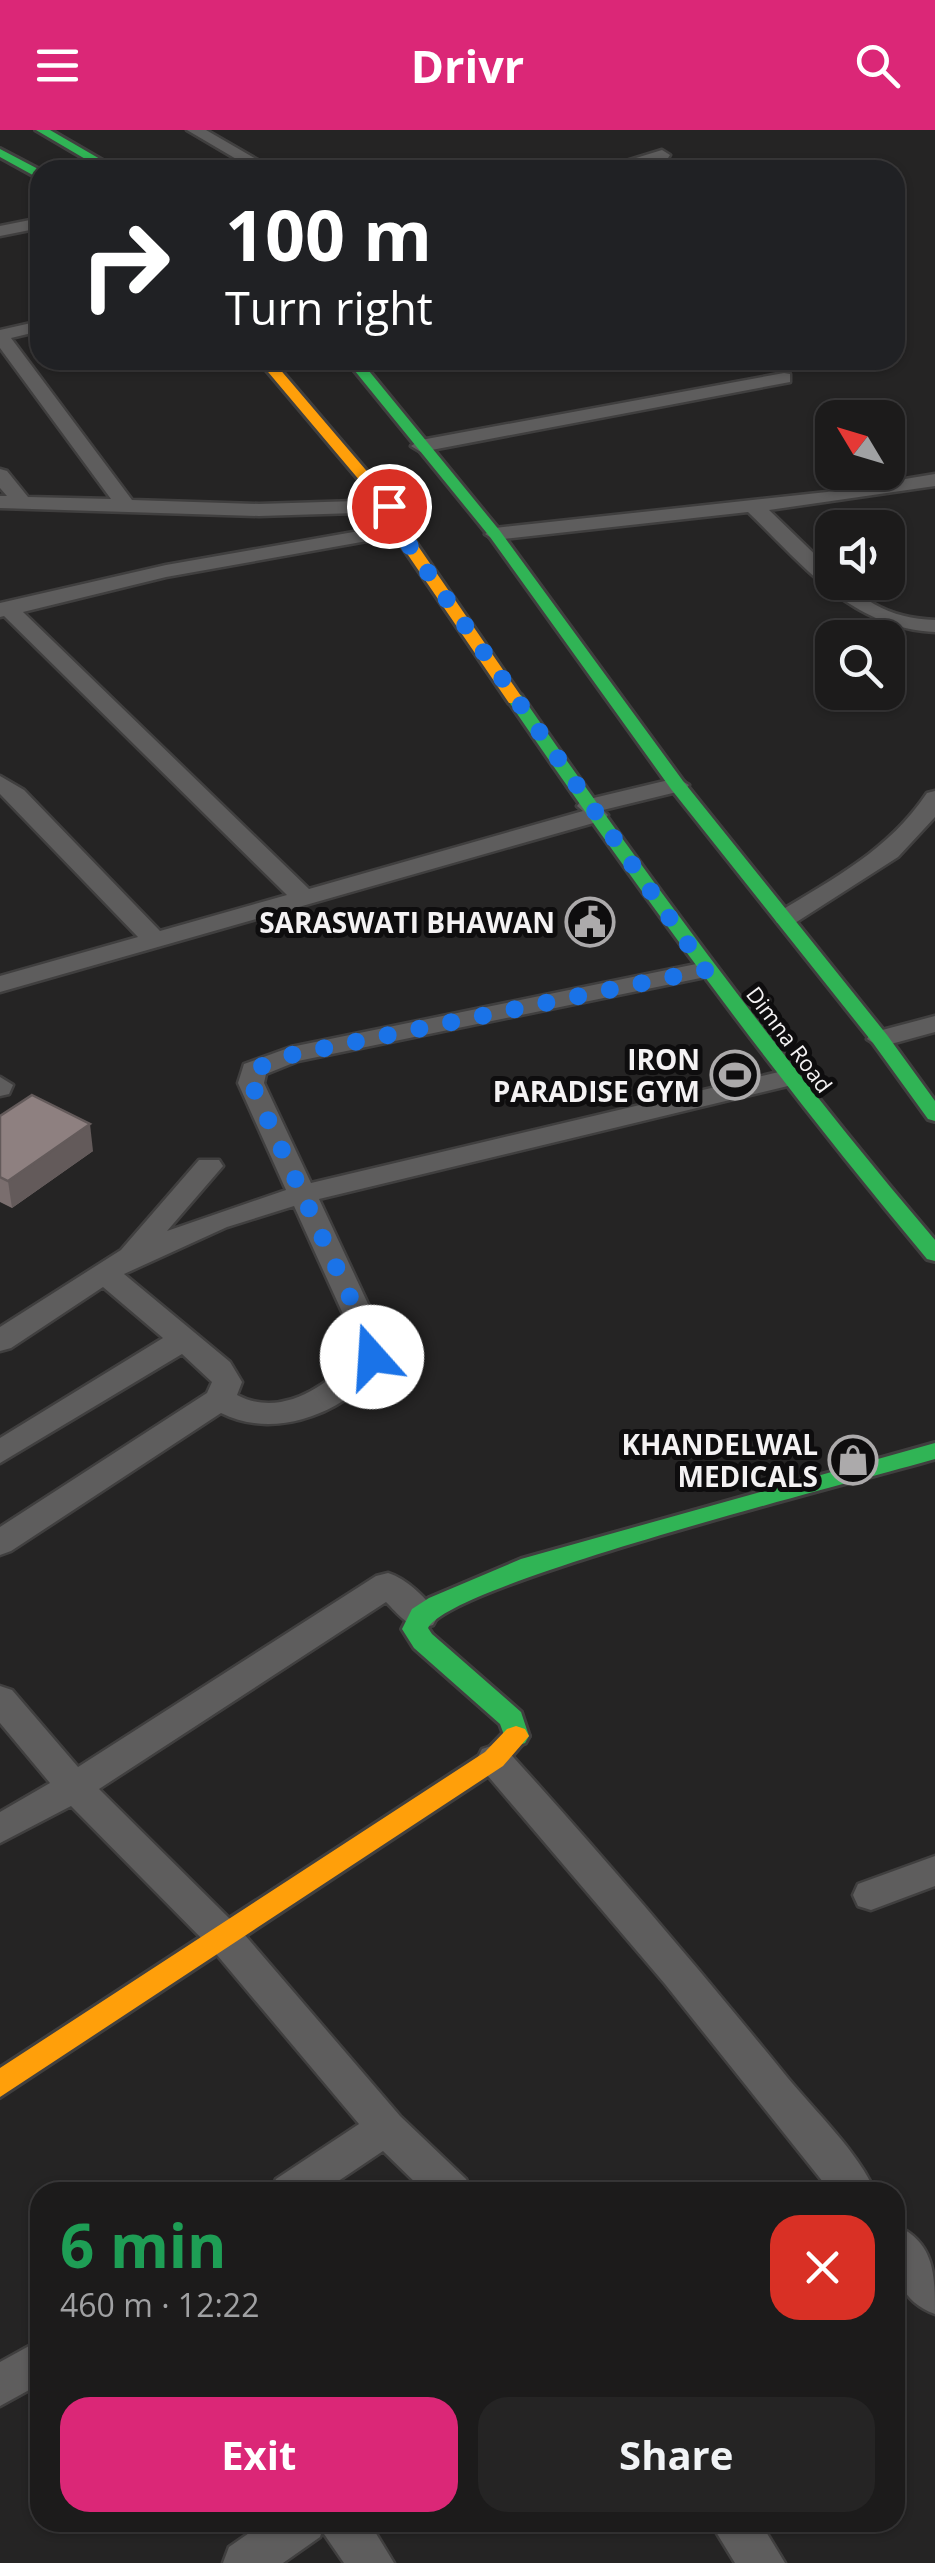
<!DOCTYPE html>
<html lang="en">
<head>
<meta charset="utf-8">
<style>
	:root { --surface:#1c1b1b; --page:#252424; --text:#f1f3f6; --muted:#a0a1a3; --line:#3a393a; --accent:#db2777 }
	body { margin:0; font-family:"Open Sans",sans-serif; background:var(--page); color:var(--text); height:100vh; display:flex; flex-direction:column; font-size:38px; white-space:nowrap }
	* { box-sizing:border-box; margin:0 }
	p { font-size:32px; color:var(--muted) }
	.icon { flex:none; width:55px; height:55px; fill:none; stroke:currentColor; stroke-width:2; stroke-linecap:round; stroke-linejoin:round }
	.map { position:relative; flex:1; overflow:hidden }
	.details { position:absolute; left:30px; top:2052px; width:875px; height:350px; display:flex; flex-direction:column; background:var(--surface); border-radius:30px; box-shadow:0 2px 8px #0004,0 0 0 2px var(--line) }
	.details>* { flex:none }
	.top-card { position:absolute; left:30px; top:30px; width:875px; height:210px; border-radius:30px; box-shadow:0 2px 8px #0004,0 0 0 2px var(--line); background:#202124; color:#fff; overflow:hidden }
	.needle { width:65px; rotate:308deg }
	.controls { position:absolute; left:815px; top:270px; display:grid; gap:20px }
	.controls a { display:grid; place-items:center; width:90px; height:90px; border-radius:20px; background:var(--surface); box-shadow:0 2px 8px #0004,0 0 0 2px var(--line); font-size:50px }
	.pin { position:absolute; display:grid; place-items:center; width:85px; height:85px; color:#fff; margin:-42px; border:5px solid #fff; border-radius:50%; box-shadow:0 2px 10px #0007 }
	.me { position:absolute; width:110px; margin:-55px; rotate:341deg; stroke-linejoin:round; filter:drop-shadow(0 0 8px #0008) }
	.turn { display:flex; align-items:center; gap:35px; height:210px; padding:0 30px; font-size:45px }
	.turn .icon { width:130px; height:130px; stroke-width:2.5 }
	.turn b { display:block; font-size:70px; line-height:85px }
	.round { display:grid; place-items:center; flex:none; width:105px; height:105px; border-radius:30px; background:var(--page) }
	.head { display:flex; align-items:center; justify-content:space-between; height:170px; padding:0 30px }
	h1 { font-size:60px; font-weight:700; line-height:75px; color:#1e9e55 }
	.action { display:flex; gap:20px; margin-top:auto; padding:20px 30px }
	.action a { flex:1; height:115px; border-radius:30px; background:var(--accent); color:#fff; font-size:40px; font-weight:700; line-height:115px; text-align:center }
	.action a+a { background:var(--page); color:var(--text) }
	header { display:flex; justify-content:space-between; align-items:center; height:130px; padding:0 30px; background:var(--accent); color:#fff; font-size:45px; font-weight:700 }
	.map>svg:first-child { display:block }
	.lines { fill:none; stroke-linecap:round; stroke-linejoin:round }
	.street-casing { stroke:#403f3f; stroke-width:5 }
	.fast-casing { stroke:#403f3f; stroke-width:6 }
	.slow-casing { stroke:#403f3f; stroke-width:6 }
	.street { fill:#5e5d5d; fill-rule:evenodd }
	.fast { fill:#30b455; fill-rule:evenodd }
	.slow { fill:#ff9f0a; fill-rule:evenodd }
	.wall { fill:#7a6e6e }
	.shaded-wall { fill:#635a5a }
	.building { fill:#8e8080; stroke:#635a5a; stroke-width:2.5 }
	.route { stroke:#1a73e8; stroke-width:18; stroke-dasharray:0 32.4 }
	.labels { text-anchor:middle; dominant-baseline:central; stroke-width:10; stroke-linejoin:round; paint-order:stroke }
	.far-street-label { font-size:22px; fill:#f4f2f3; stroke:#0e0d0e }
	.poi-label { font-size:28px; font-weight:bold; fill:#f4f2f3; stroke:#0e0d0e; text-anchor:end }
</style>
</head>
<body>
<header><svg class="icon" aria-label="menu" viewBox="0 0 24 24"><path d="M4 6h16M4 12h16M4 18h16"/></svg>Drivr<svg class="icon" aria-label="search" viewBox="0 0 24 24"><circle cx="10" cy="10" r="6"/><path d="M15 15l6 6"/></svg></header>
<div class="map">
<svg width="935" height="2433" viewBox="0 0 935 2433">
	<rect width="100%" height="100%" fill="#252424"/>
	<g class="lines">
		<g class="street-casing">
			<path id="street" d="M187 0H206L275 40H255Z
				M662 20 670 25 668 28 623 40H597Z
				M40 88V98L0 106V96Z
				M40 191V201L11 208 132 370 259 374 389 370 399 376 389 382 259 386 0 378V366H7L0 358V339L7 341 28 367 111 369 0 218V200Z
				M784 243 790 244V252L421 322 411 316 421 310Z
				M935 344V356L769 380 832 441V452C850 452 859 465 874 474 893 485 913 489 935 490V502C852 498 804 436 748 382L495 410 485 404 495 398 827 362Z
				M399 394 409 400 406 404 166 447 23 482 309 759 583 681 577 676 581 671 677 648 689 655 685 660 603 680 608 685 604 690 0 862V846L138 807 0 664V646L24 660 160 801 287 765 4 486 0 487V473L166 435Z
				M935 661V687L898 727 795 793H777L774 788 777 783C834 748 889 720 927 663Z
				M706 832 719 840 715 845 298 931 266 944 264 953 311 1053 787 940 800 948 796 954 319 1069 383 1206 387 1227C354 1280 278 1312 221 1283L11 1421 0 1425V1397L207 1263 212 1252 182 1224 0 1333V1308L163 1208 103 1157 11 1218 0 1221V1197L121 1120 199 1030H219L223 1036 167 1101 286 1060 238 953 244 934 291 917ZM294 1076 353 1206 357 1225C325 1257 281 1288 237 1265L242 1252 230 1232 124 1144 227 1097Z
				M935 886V902L880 917 867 909 871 903Z
				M0 947 13 955 9 964 0 966Z
				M388 1443C407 1449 428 1469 438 1486L433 1495C411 1502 401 1487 386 1472L99 1659 238 1797 400 1986 466 2049 472 2062H425L383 2021 322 2062H270L276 2049 359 1994 212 1819 71 1676 0 1713V1682L50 1653 0 1593V1556L12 1560 78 1637 376 1446Z
				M494 1615 506 1619C603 1726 696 1835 787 1947 814 1980 860 2024 875 2062H831L665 1854 482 1639 477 1629 482 1619Z
				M935 1726V1756L871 1780 858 1776 853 1765 858 1754Z
				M895 2095C935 2112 935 2145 935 2184 892 2168 895 2134 895 2095Z
				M40 2210V2254L0 2276V2232Z
				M265 2392H369L394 2433H344L322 2401 320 2407 283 2433H223L229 2417Z
				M710 2392H760L785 2433H735Z"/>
		</g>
		<g class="fast-casing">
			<path id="fast" d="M36 0H50L119 40H104Z
				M0 19 40 40V49L0 27Z
				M346 230H360L500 401 683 651 887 905 935 971V991L928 989 873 913 671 659 490 407Z
				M515 564 521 565C651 753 787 936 935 1110V1131L927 1129C777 950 639 762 507 569Z
				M935 1313V1329C863 1350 450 1453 428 1498L432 1504 521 1582 529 1606 525 1613 516 1616 507 1613 500 1594 414 1518 402 1499 412 1479 429 1468 521 1429Z"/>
		</g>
		<g class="slow-casing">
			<path id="slow" d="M258 230H272L394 373 407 400 523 569 521 573H509L391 400 382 377Z
				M516 1596 525 1599 529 1606 503 1636 0 1967V1938L485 1622 507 1599Z"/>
		</g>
		<use href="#street" class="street"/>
		<use href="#fast" class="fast"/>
		<use href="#slow" class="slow"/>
	</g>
	<path class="wall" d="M0 986 93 1021 12 1078 0 1072Z"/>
	<path class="shaded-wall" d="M90 994 93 1021 12 1078 8 1051Z"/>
	<path class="building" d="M32 965 90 994 8 1051 0 1047V986Z"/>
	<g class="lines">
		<path class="route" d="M372 1227 368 1206 251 953 252 940 291 925 706 840 420 431 399 400 389 376"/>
	</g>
	<defs>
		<g id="civic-ring" transform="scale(2.5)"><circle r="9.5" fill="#0e0d0e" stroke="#acaaab" stroke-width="1.5"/><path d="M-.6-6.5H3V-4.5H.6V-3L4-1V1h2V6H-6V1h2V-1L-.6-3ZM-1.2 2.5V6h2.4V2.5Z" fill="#acaaab"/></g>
		<g id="stadium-ring" transform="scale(2.5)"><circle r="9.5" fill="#0e0d0e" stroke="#acaaab" stroke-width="1.5"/><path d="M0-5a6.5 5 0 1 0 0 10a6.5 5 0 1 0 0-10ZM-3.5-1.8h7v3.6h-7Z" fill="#acaaab"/></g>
		<g id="shop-ring" transform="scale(2.5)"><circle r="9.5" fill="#0e0d0e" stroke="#acaaab" stroke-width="1.5"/><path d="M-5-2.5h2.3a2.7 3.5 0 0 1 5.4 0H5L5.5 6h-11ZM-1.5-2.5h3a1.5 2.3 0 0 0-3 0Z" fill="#acaaab"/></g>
	</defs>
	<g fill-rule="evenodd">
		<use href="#civic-ring" x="590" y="792"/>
		<use href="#stadium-ring" x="735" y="945"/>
		<use href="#shop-ring" x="853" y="1330"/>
	</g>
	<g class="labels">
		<g class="far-street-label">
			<text transform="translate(790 909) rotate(53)">Dimna Road</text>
		</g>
		<g class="poi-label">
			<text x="555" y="792">SARASWATI BHAWAN</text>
			<text x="700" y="929">IRON<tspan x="700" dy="32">PARADISE GYM</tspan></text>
			<text x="818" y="1314">KHANDELWAL<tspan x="818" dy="32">MEDICALS</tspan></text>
		</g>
	</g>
</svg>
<div class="controls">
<a><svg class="needle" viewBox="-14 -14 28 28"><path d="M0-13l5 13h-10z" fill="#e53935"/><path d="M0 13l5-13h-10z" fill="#a0a1a3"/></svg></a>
<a><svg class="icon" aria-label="sound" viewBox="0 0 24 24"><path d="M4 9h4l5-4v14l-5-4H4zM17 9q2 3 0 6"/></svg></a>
<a><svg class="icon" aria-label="search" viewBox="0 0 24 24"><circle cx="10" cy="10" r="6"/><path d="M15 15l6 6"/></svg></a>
</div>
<div class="pin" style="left:389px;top:376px;background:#d93025"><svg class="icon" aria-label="arrive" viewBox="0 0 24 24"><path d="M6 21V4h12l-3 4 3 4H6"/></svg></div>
<svg class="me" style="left:372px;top:1227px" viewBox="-20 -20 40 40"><circle r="19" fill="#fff"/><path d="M0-13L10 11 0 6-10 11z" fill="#1a73e8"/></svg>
<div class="top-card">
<div class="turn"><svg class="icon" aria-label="right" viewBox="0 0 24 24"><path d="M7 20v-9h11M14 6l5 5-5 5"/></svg><div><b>100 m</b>Turn right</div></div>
</div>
<section class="details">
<div class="head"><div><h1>6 min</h1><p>460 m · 12:22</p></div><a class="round" style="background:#d93025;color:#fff"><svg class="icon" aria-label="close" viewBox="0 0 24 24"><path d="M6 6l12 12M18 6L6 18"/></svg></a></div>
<div class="action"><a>Exit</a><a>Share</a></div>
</section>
</div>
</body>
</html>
